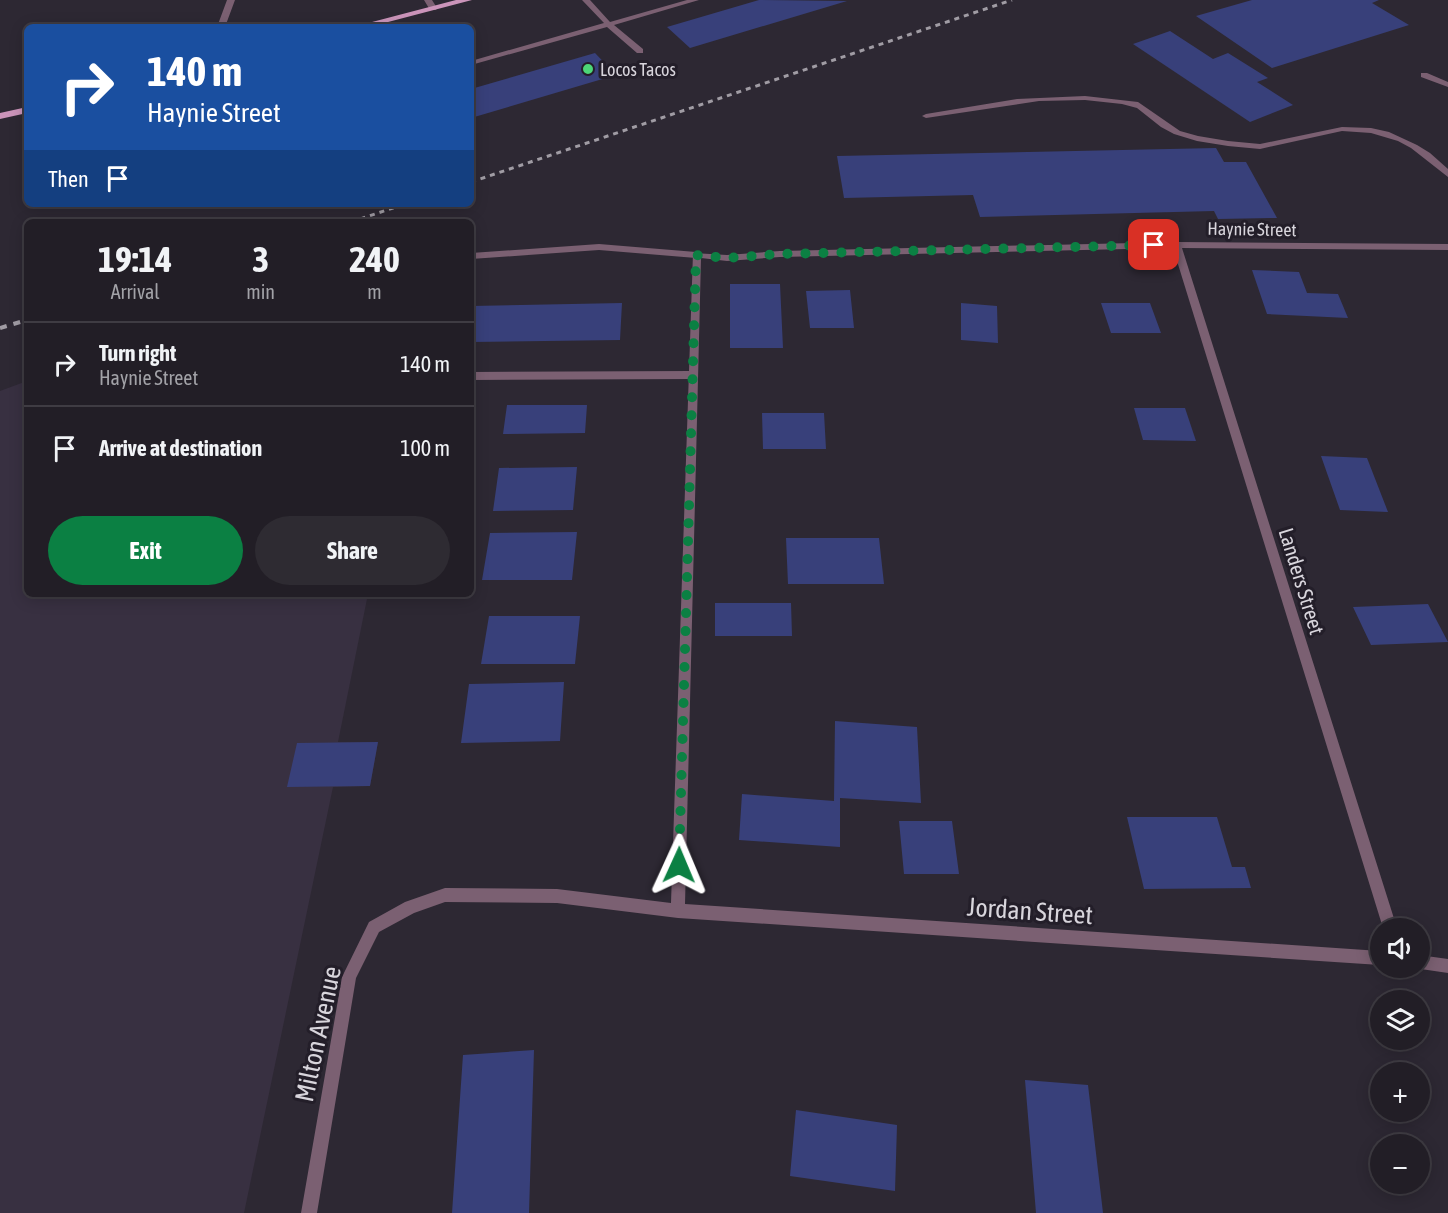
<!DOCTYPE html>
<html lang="en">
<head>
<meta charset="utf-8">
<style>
	:root { --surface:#221e26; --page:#2e2b32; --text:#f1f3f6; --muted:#a2a2a7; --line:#3f3c43; --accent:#0b8043 }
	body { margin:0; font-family:"Asap Condensed",sans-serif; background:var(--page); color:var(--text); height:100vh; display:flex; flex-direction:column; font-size:22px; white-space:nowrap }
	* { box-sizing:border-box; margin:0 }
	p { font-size:20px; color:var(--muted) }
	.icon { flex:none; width:33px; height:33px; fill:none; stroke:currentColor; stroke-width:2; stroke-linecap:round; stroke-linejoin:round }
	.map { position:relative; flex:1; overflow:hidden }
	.sheet { position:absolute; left:24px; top:219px; width:450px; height:378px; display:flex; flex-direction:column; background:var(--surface); border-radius:9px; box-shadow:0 3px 15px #0003,0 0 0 2px var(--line) }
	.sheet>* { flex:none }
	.hud { position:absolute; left:24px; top:24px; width:450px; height:183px; border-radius:9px; box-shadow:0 3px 15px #0003,0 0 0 2px var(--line); background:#1a4fa0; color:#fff; overflow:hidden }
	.tools { position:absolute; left:1370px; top:918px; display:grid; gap:12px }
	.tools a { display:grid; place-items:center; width:60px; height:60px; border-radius:50%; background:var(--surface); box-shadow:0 3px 15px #0003,0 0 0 2px var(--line); font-size:30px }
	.pin { position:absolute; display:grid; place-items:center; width:51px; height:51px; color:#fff; margin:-26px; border-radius:12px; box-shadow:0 3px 9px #0006 }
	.me { position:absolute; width:66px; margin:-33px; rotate:1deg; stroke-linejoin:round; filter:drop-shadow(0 0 4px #0008) }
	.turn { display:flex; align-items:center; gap:21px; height:126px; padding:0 24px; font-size:27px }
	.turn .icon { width:78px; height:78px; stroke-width:2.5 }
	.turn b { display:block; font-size:42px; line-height:51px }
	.then { display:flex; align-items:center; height:57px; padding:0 24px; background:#0003; gap:12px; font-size:22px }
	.eta { display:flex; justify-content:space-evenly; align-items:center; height:102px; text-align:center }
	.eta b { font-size:36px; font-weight:700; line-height:42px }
	.primary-button { display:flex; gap:12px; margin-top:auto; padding:12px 24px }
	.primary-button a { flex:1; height:69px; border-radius:36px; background:var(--accent); color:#fff; font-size:24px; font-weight:700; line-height:69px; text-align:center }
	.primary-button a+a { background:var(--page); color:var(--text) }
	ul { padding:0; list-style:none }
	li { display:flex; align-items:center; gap:18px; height:84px; padding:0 24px; border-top:2px solid var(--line) }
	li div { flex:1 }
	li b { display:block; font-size:22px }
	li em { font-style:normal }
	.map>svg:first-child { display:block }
	.built { fill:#383041 }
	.building { fill:#38407a }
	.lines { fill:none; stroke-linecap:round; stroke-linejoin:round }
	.lane { fill:#7b6072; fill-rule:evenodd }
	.street { fill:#7b6072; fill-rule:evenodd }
	.primary { fill:#cb94ba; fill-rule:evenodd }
	.rail-far1 { stroke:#a09ca4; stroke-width:3; stroke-dasharray:5 5; stroke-linecap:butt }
	.rail { stroke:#a09ca4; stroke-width:4; stroke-dasharray:7 7; stroke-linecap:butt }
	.route { stroke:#0b8043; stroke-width:10; stroke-dasharray:0 18 }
	.poi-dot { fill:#4cd677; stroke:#231e29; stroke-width:2 }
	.labels { text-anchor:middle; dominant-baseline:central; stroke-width:6; stroke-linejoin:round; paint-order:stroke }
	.far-poi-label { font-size:18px; fill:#d8d5dc; stroke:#231e29; text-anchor:start }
	.far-street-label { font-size:18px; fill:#d8d5dc; stroke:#231e29 }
	.street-label { font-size:21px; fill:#d8d5dc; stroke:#231e29 }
	.near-street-label { font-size:26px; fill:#d8d5dc; stroke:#231e29 }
</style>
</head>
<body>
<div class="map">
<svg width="1448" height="1213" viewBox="0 0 1448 1213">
	<rect width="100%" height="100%" fill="#2d2833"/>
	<path class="built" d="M27 381V594H368L338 742H378L370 786 333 787 244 1213H0V391Z"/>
	<path class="building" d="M759 0 847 1 690 48 667 27Z
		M1252 0H1379L1372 3 1409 25 1272 68 1196 16Z
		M1170 31 1213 59 1228 53 1268 78 1257 82 1293 105 1250 122 1133 44Z
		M595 53 616 75 471 118V89Z
		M1216 148 1224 162H1246L1277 218 1218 219 1214 211 980 217 973 195 844 198 837 156Z
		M1252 270 1299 272 1307 293 1338 294 1348 318 1267 314Z
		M730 284H780L783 348H730Z
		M850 290 854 328H810L806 291Z
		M622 303 620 340 471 342V306Z
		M961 303 997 306 998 343 961 340Z
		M1101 303H1150L1161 333H1111Z
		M507 405H587L585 433 503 434Z
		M1134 408H1185L1196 441 1143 440Z
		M762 413H824L826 449H763Z
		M1321 456 1367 458 1388 512 1340 510Z
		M577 467 573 510 493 511 499 468Z
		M577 532 572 580H482L490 533Z
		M786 538H879L884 584H788Z
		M715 603H791L792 636H715Z
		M1428 604 1448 642 1371 645 1353 607Z
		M489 616H580L575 664H481Z
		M564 682 560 741 461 743 469 684Z
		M835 721 917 727 921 803 840 798V847L739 840 742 794 834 801Z
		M378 742 370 786 287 787 297 743Z
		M1127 817H1217L1232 867H1245L1251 888 1144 889Z
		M899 821H952L959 874H904Z
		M534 1050 529 1213H452L463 1055Z
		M1025 1080 1088 1085 1103 1213H1036Z
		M796 1110 897 1125 895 1191 790 1176Z"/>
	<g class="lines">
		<path class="lane" d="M424 0H432L437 8 436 10H430Z
			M582 0H590L610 22 687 0H699L614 25 643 49V53H637L607 27 471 65V61L604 23Z
			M1421 73H1427L1448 82V87L1421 77Z
			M1085 96 1138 102 1180 131 1198 136 1228 141 1260 144 1342 127 1371 128 1389 132 1417 145 1430 153 1448 169V177L1411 148 1398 141 1371 133 1342 131 1260 149 1228 146 1197 141 1174 134 1161 127 1137 108 1122 104 1085 100 1039 101 926 118 922 116 926 114 1017 99Z
			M599 244 696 252 701 255 696 258 599 250 471 259V253Z
			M692 371 697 375 692 379 471 380V372Z"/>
		<path class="street" d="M227 0H235L225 27H217Z
			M1177 242 1448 244V250L1182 248 1397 928H1383L1173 248 780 257 727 261 701 258 685 904 1380 951V965L678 918 557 903 445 902 414 913 379 932 356 978 317 1213H301L342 977 369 922 405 902 445 888 557 889 671 903 693 253 727 255 780 251Z
			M1419 955 1448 959V973L1414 968H1419Z"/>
		<path class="primary" d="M456 0H472L369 27H353Z
			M27 107V113L0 119V113Z"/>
		<path class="rail-far1" d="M471 182 1012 0
			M351 222 405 204"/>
		<path class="rail" d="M0 328 27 320"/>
	</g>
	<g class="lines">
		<path class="route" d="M679 865 696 255 727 258 780 254 1154 245"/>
	</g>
	<circle class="poi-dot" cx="588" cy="69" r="6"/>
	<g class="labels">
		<g class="far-poi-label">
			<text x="600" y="69">Locos Tacos</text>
		</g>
		<g class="far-street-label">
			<text transform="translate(1252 229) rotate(1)">Haynie Street</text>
		</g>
		<g class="street-label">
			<text transform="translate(1302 581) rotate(73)">Landers Street</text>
		</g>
		<g class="near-street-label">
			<text transform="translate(1030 911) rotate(4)">Jordan Street</text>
			<text transform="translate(318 1034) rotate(-78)">Milton Avenue</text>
		</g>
	</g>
</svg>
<div class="tools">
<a><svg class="icon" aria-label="sound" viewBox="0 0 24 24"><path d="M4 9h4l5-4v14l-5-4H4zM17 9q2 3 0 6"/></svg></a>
<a><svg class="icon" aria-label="layers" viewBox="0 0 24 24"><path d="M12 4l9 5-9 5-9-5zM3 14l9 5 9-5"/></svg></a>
<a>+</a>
<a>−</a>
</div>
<div class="pin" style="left:1154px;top:245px;background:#d93025"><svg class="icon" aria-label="arrive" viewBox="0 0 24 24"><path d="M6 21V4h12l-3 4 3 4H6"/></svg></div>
<svg class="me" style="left:679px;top:865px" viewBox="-20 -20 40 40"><path d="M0-17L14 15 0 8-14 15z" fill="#0b8043" stroke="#fff" stroke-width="4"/></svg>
<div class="hud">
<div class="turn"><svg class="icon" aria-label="right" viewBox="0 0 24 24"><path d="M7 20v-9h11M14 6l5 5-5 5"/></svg><div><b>140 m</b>Haynie Street</div></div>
<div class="then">Then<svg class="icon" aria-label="arrive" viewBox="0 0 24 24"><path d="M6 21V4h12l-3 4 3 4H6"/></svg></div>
</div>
<section class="sheet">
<div class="eta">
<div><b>19:14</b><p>Arrival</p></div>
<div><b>3</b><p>min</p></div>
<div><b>240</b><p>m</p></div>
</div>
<ul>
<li><svg class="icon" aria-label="right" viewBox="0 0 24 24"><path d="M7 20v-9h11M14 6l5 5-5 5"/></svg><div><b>Turn right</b><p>Haynie Street</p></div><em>140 m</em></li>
<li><svg class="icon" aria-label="arrive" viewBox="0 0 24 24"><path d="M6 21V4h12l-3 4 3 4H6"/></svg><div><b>Arrive at destination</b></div><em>100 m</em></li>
</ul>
<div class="primary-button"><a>Exit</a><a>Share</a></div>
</section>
</div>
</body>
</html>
